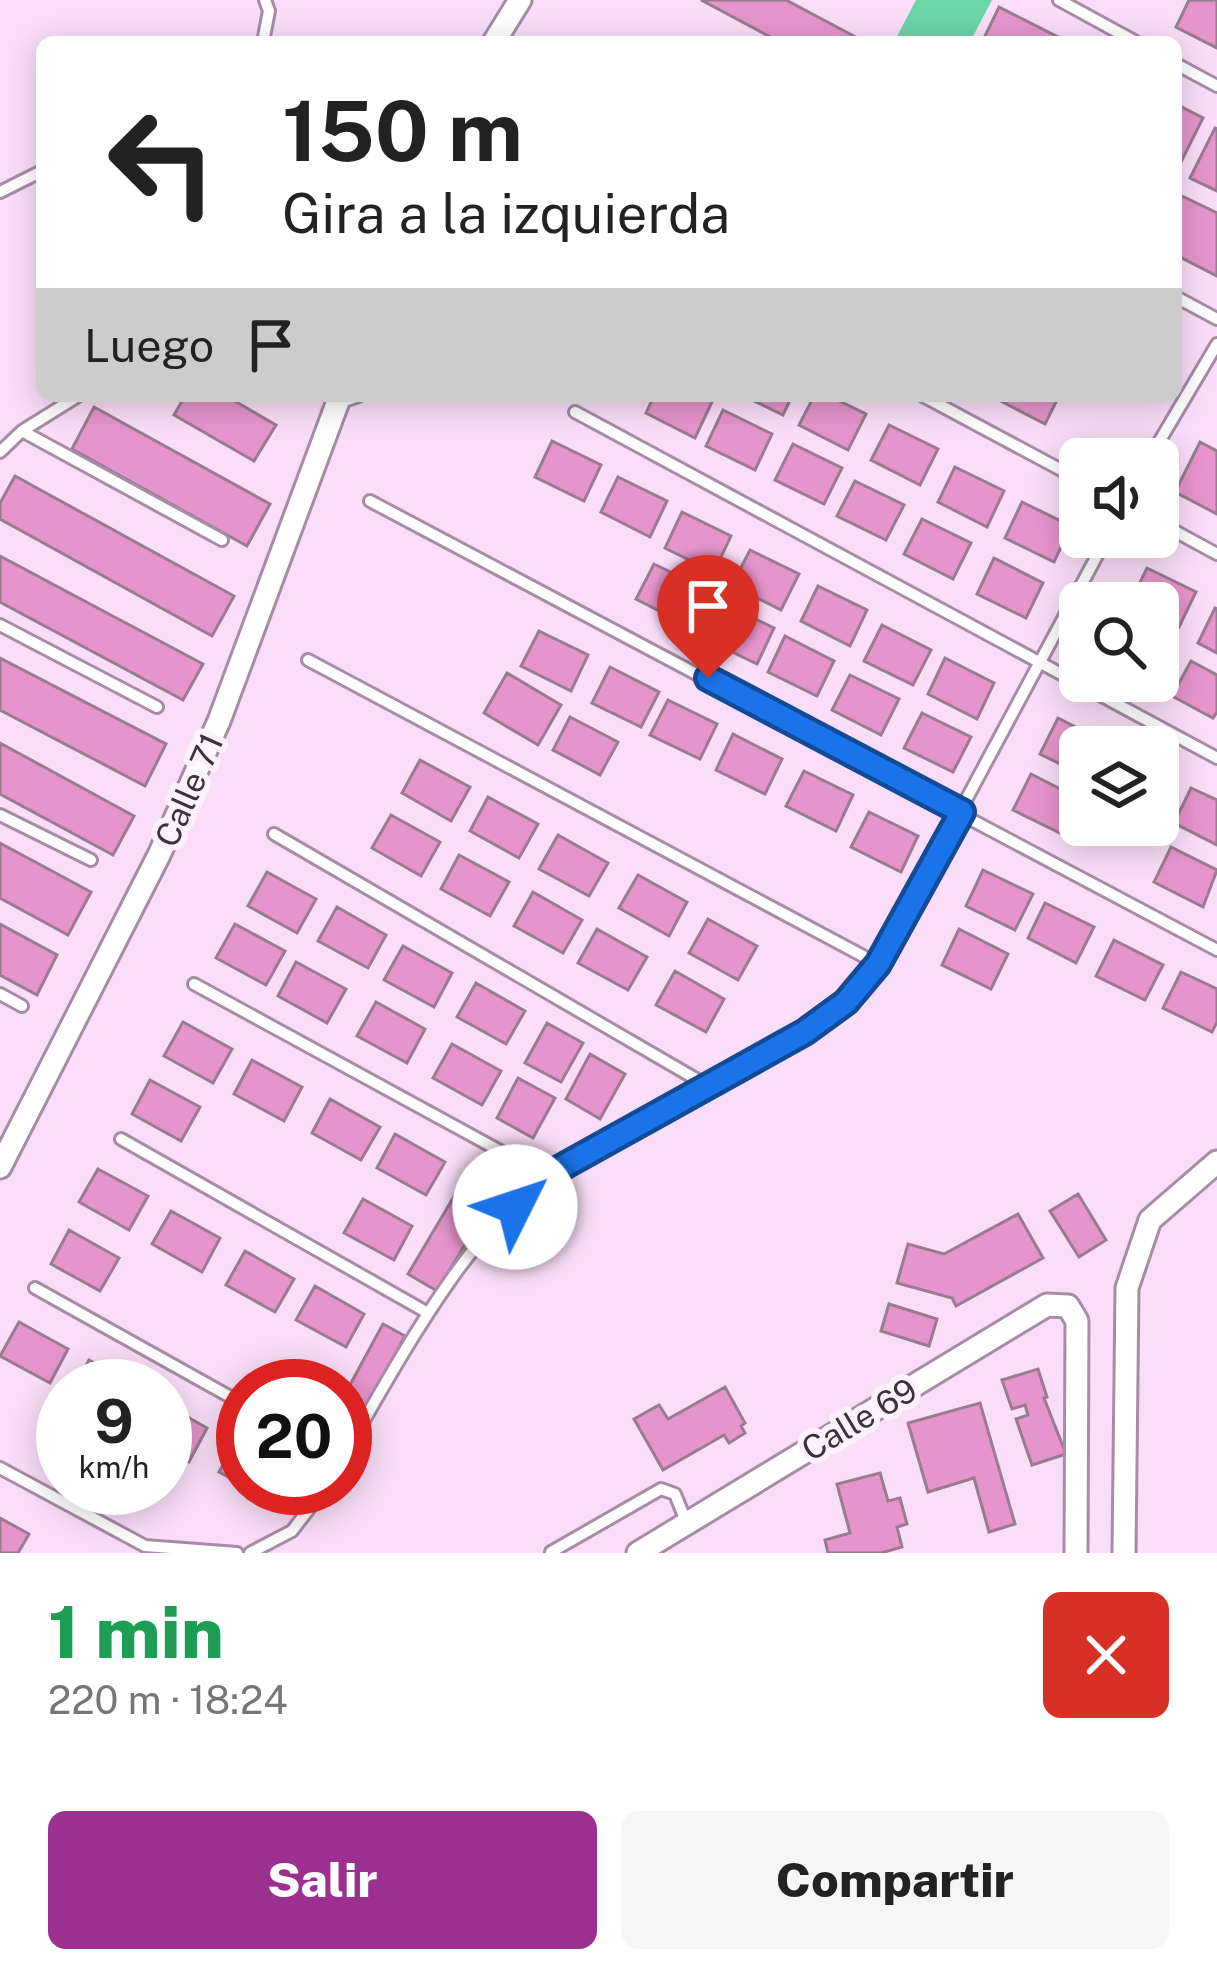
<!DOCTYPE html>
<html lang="es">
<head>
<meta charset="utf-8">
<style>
	:root { --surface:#fff; --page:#f6f6f6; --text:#222; --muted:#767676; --accent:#9b3091 }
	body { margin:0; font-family:"Public Sans",sans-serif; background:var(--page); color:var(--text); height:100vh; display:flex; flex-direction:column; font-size:45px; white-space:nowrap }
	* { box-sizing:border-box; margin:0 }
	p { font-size:39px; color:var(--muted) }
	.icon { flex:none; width:66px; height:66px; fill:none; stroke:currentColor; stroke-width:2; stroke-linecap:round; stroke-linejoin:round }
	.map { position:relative; height:1553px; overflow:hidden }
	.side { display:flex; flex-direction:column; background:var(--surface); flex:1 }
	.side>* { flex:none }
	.banner { position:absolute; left:36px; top:36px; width:1146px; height:366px; border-radius:18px; box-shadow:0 6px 30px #0003; background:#fff; color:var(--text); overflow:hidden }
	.buttons { position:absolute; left:1059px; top:438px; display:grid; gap:24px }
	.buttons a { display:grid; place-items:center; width:120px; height:120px; border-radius:18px; background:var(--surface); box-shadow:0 6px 30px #0003; font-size:60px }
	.speed { position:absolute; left:36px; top:1359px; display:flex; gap:24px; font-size:60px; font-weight:700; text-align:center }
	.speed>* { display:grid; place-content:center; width:156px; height:156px; border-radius:50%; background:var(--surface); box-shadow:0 6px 30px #0003; line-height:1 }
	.speed small { font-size:30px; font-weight:400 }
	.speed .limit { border:18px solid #d22; background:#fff; color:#111 }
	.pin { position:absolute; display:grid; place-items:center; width:102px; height:102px; color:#fff; margin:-123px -51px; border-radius:50% 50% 50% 0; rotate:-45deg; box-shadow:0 0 12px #0007 }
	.pin .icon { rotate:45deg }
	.me { position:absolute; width:132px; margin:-66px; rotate:49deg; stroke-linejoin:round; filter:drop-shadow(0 0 9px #0008) }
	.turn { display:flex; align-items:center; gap:42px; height:252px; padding:0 48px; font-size:54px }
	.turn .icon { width:156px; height:156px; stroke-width:2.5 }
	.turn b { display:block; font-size:84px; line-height:102px }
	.then { display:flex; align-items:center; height:114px; padding:0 48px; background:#0003; gap:24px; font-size:45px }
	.round { display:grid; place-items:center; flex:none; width:126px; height:126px; border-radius:18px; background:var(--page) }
	.summary { display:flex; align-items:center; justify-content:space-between; height:204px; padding:0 48px }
	h1 { font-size:72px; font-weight:800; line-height:90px; color:#1e9e55 }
	.action { display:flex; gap:24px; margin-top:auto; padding:24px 48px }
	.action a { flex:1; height:138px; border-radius:18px; background:var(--accent); color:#fff; font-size:48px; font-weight:800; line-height:138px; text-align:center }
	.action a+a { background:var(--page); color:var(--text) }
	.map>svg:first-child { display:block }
	.green { fill:#6cd5a8 }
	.building { fill:#e695cc; stroke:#9a7b8f; stroke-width:3 }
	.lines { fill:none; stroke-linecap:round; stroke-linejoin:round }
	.lane-casing { stroke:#a68ca5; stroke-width:16 }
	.street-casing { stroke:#a68ca5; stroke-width:27 }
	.lane { stroke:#fff; stroke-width:10 }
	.street { stroke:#fff; stroke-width:21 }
	.route-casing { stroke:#114b97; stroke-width:30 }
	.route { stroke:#1a73e8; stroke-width:21 }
	.labels { text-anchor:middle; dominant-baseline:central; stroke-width:12; stroke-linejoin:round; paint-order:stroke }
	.street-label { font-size:33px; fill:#3c313c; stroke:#fdf1fc }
</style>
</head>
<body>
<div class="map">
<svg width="1217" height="1553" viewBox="0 0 1217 1553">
	<rect width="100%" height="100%" fill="#fadef9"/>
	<path class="green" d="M916 0H992L970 42H894Z"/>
	<path class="building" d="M701 0H786L865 42H780Z
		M1189 0H1217V48L1176 27Z
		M999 7 1060 38 1058 42H982Z
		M1176 104 1203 118 1178 168 1176 167Z
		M1215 128 1217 129V191L1190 178Z
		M1182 196 1217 213V276L1176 255V207Z
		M185 396H226L276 425 254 461 174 415Z
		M654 396H699L712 402 695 438 646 413Z
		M744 396H792L783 415Z
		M814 396H829L866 414 848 450 799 425Z
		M991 396H1059L1045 424Z
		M94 407 270 504 247 546 72 449Z
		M723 410 772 434 755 470 706 446Z
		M889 425 938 449 920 485 871 460Z
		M552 441 601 465 584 501 535 477Z
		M1200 442 1217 451V514L1175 492Z
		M793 444 842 468 824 504 775 480Z
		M955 467 1004 491 987 527 938 502Z
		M15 476 234 596 212 636 0 519V503Z
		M618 477 667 501 650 537 601 512Z
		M855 481 904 505 886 540 837 516Z
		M1022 502 1071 526 1054 562 1005 538Z
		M682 512 731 536 714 572 665 548Z
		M922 519 971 543 953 579 904 554Z
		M750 550 799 574 781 610 732 585Z
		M0 556 203 664 183 700 0 602Z
		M994 558 1043 583 1026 618 977 594Z
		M654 564 703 588 685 624 636 599Z
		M1147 568 1196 592 1179 627 1158 617V603H1130Z
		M818 586 867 610 850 646 801 621Z
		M725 604 774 628 757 664 708 640Z
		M1215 608 1217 609V653L1198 643Z
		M882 625 931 650 913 685 864 661Z
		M539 631 588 655 571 691 521 666Z
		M785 636 834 661 817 696 768 672Z
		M0 658 166 744 145 786 0 710Z
		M945 658 994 683 977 719 928 694Z
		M1191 661 1217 675V712L1213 718 1172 696Z
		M610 667 659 692 641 727 592 703Z
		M507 673 561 705 538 745 484 713Z
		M850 675 899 699 881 735 832 710Z
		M668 700 717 724 700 759 650 735Z
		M922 713 971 737 953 772 904 748Z
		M570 717 618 742 600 775 553 750Z
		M1058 718 1107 743 1105 747H1080V774L1040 754Z
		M733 734 782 759 765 794 716 770Z
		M0 743 134 816 113 855 0 794Z
		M420 760 470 787 451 821 402 793Z
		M804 771 853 795 836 831 786 806Z
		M1031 774 1080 799 1062 834 1013 810Z
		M1191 788 1217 800V845L1174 823Z
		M488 797 538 824 519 858 470 831Z
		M869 812 918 836 901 872 851 847Z
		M391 815 440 842 421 876 372 848Z
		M558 835 608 863 589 896 539 869Z
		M0 843 91 892 68 935 0 898Z
		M1171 847 1217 870 1203 907 1154 882Z
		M459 855 509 882 490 916 441 889Z
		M983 870 1033 894 1015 930 966 906Z
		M267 872 316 899 297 933 248 906Z
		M638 875 687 902 669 936 619 908Z
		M533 892 582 920 563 953 514 926Z
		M1045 903 1094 927 1076 963 1028 938Z
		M337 907 386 935 368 968 318 941Z
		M708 919 757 946 738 980 689 953Z
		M0 924 57 955 37 995 0 975Z
		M235 924 285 951 266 985 216 958Z
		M597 929 647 957 628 990 578 963Z
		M959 929 1008 954 991 989 942 965Z
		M1114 940 1163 965 1145 1000 1096 976Z
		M403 946 452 973 434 1007 384 980Z
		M296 962 346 989 327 1023 278 996Z
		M675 971 724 999 706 1032 656 1005Z
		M1181 972 1217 989V1022L1212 1032 1163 1008Z
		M476 983 525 1011 506 1044 457 1017Z
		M376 1002 425 1029 407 1063 357 1036Z
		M183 1022 232 1049 213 1083 164 1056Z
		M547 1023 583 1043 561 1082 525 1063Z
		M452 1044 501 1071 482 1105 433 1078Z
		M590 1054 625 1074 600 1119 566 1099Z
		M252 1060 302 1087 284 1121 234 1094Z
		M518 1078 555 1098 533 1138 497 1118Z
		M150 1080 200 1107 181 1141 132 1114Z
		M330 1099 380 1127 361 1160 312 1133Z
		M395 1134 445 1162 426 1195 377 1168Z
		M475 1161 505 1178 437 1291 408 1274Z
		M98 1169 148 1196 129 1230 79 1202Z
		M1078 1194 1106 1240 1079 1257 1050 1211Z
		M363 1199 412 1226 394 1260 344 1233Z
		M171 1211 220 1238 202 1272 152 1244Z
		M1018 1214 1043 1258 956 1306 952 1298 897 1283 908 1244 944 1254Z
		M69 1230 119 1258 100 1291 51 1264Z
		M245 1251 294 1279 275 1312 226 1285Z
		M315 1286 364 1314 346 1347 296 1320Z
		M889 1304 937 1319 929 1346 881 1331Z
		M19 1322 68 1349 50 1383 0 1356Z
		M383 1324 405 1336 349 1440 345 1438V1394Z
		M89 1360 137 1386H75Z
		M1038 1369 1047 1397 1044 1398 1066 1454 1032 1465 1016 1419 1028 1415 1025 1405 1012 1409 1002 1380Z
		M725 1387 745 1423 741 1426 745 1433 729 1443 724 1435 663 1470 634 1419 659 1405 668 1419Z
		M980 1403 1015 1524 989 1532 974 1478 928 1492 908 1423Z
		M165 1404 207 1428 189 1462 165 1448Z
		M238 1438 243 1441V1485L219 1472Z
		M880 1473 888 1501 900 1498 907 1524 897 1527 902 1547 881 1553H828L825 1540 850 1533 837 1484Z
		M0 1518 29 1534 18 1553H0Z"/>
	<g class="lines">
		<g class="lane-casing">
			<path id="lane" d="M1059 0 1136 42
				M263 42 269 11 265 0
				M1176 64 1217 86
				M0 192 42 171
				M1176 297 1217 319
				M923 396 1080 480
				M338 403 359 396
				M575 412 1217 758
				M22 431 222 540
				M0 452 22 431 78 396
				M1149 459 1217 344
				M370 501 1217 950
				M1158 522 1217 554
				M0 625 157 707
				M308 660 878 964
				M0 815 91 860
				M274 834 708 1086
				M194 984 546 1176
				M0 994 22 1006
				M121 1139 428 1313
				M35 1288 243 1404
				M345 1453C397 1365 465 1233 550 1174 642 1110 755 1076 843 1005 856 994 867 977 878 964L1107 537
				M0 1468 145 1546 237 1553
				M551 1552 661 1489 675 1494 687 1524
				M250 1553 292 1531 325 1488"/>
		</g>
		<g class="street-casing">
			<path id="street" d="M494 42 520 0
				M0 1167 159 855 219 721 340 396
				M638 1553 1047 1305 1068 1306 1077 1321 1076 1553
				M1124 1553 1127 1288 1150 1220 1217 1162"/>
		</g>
		<use href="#lane" class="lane"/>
		<use href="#street" class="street"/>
	</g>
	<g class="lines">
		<g class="route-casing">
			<path id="route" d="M515 1207 546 1176 805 1032 846 1002 878 964 962 812 708 678"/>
		</g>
		<use href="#route" class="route"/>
	</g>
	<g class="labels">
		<g class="street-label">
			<text transform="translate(189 790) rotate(-66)">Calle 71</text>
			<text transform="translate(859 1419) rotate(-31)">Calle 69</text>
		</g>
	</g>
</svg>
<div class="buttons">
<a><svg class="icon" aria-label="sound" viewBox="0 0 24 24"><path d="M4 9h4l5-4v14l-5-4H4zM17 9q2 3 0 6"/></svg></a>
<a><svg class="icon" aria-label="search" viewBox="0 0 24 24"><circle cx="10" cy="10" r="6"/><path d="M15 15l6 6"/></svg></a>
<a><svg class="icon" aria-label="layers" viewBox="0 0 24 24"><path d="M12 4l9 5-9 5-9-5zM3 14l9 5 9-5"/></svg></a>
</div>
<div class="speed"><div>9<small>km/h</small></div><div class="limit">20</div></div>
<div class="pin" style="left:708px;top:678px;background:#d93025"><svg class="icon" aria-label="arrive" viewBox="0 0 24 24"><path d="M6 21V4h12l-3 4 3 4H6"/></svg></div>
<svg class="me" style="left:515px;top:1207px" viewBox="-20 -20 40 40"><circle r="19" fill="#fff"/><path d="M0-13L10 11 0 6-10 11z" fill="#1a73e8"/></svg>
<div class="banner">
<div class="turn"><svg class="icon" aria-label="left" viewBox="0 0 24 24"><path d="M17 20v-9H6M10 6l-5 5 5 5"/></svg><div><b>150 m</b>Gira a la izquierda</div></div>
<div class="then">Luego<svg class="icon" aria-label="arrive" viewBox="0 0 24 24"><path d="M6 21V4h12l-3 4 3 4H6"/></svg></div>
</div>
</div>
<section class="side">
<div class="summary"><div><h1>1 min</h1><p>220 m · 18:24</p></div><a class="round" style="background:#d93025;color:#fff"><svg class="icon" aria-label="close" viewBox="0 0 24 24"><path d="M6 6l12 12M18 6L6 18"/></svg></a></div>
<div class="action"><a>Salir</a><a>Compartir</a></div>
</section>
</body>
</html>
